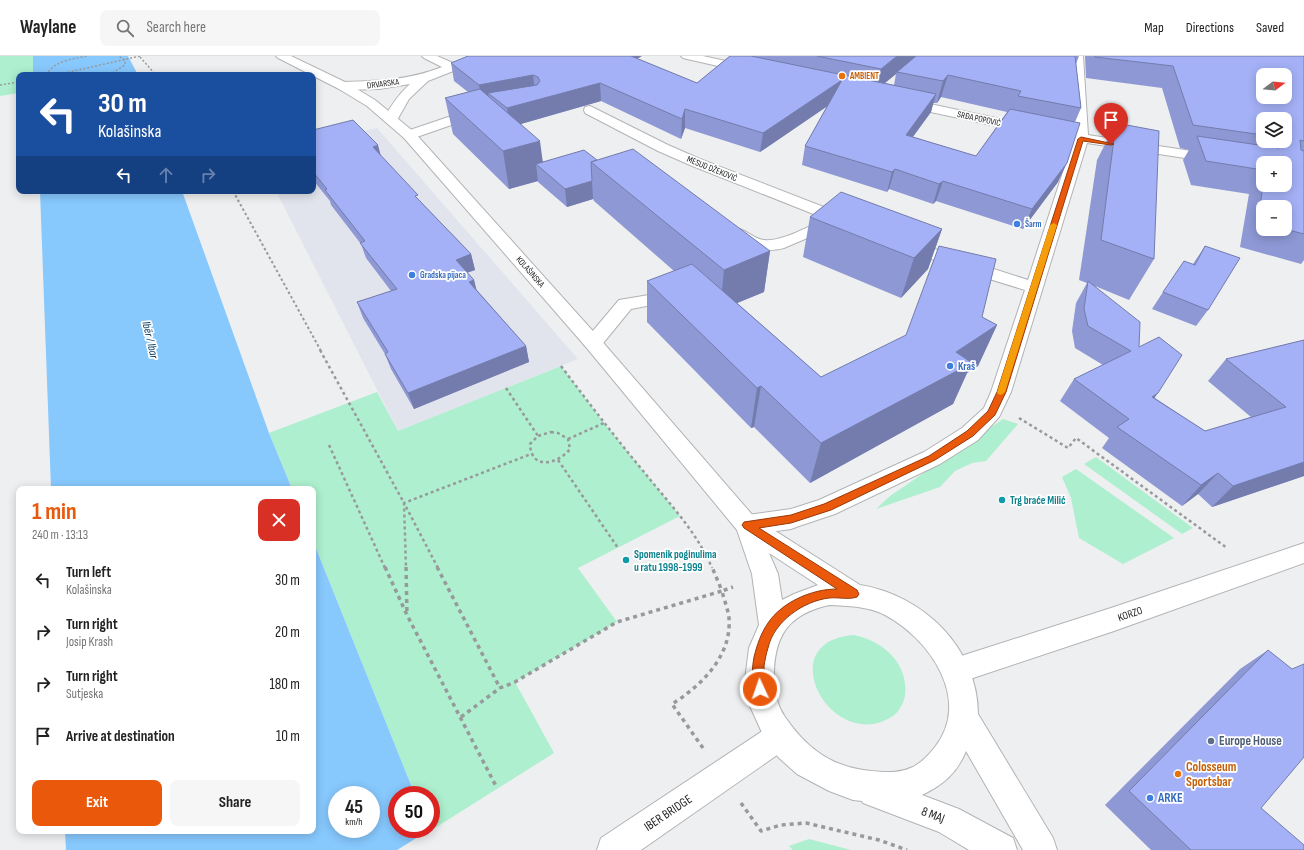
<!DOCTYPE html>
<html lang="en">
<head>
<meta charset="utf-8">
<style>
	:root { --surface:#fff; --page:#f6f6f6; --text:#222; --muted:#767676; --line:#e0e0e0; --accent:#ea580c }
	body { margin:0; font-family:"Sofia Sans Condensed",sans-serif; background:var(--page); color:var(--text); height:100vh; display:flex; flex-direction:column; font-size:15px; white-space:nowrap }
	* { box-sizing:border-box; margin:0 }
	p { font-size:13px; color:var(--muted) }
	.icon { flex:none; width:22px; height:22px; fill:none; stroke:currentColor; stroke-width:2; stroke-linecap:round; stroke-linejoin:round }
	.map { position:relative; flex:1; overflow:hidden }
	.drawer { position:absolute; left:16px; top:430px; width:300px; height:348px; display:flex; flex-direction:column; background:var(--surface); border-radius:8px; box-shadow:0 2px 10px #0003 }
	.drawer>* { flex:none }
	.guide { position:absolute; left:16px; top:16px; width:300px; height:122px; border-radius:8px; box-shadow:0 2px 10px #0003; background:#1a4fa0; color:#fff; overflow:hidden }
	.needle { width:26px; rotate:74deg }
	.buttons { position:absolute; left:1256px; top:12px; display:grid; gap:8px }
	.buttons a { display:grid; place-items:center; width:36px; height:36px; border-radius:8px; background:var(--surface); box-shadow:0 2px 10px #0003; font-size:20px }
	.speed { position:absolute; left:328px; top:730px; display:flex; gap:8px; font-size:20px; font-weight:700; text-align:center }
	.speed>* { display:grid; place-content:center; width:52px; height:52px; border-radius:50%; background:var(--surface); box-shadow:0 2px 10px #0003; line-height:1 }
	.speed small { font-size:10px; font-weight:400 }
	.speed .limit { border:6px solid #d22; background:#fff; color:#111 }
	.pin { position:absolute; display:grid; place-items:center; width:34px; height:34px; color:#fff; margin:-41px -17px; border-radius:50% 50% 50% 0; rotate:-45deg; box-shadow:0 0 4px #0007 }
	.pin .icon { rotate:45deg }
	.me { position:absolute; width:44px; margin:-22px; rotate:357deg; stroke-linejoin:round; filter:drop-shadow(0 0 3px #0008) }
	.turn { display:flex; align-items:center; gap:14px; height:84px; padding:0 16px; font-size:18px }
	.turn .icon { width:52px; height:52px; stroke-width:2.5 }
	.turn b { display:block; font-size:28px; line-height:34px }
	.lanes { display:flex; align-items:center; height:38px; padding:0 16px; background:#0003; justify-content:center; gap:20px; direction:ltr }
	.lanes .off { opacity:.35 }
	.round { display:grid; place-items:center; flex:none; width:42px; height:42px; border-radius:8px; background:var(--page) }
	.head { display:flex; align-items:center; justify-content:space-between; height:68px; padding:0 16px }
	h1 { font-size:24px; font-weight:700; line-height:30px; color:var(--accent) }
	.button { display:flex; gap:8px; margin-top:auto; padding:8px 16px }
	.button a { flex:1; height:46px; border-radius:8px; background:var(--accent); color:#fff; font-size:16px; font-weight:700; line-height:46px; text-align:center }
	.button a+a { background:var(--page); color:var(--text) }
	ul { padding:0; list-style:none }
	li { display:flex; align-items:center; gap:12px; height:52px; padding:0 16px }
	li div { flex:1 }
	li b { display:block; font-size:15px }
	li em { font-style:normal }
	header { display:flex; align-items:center; gap:24px; box-sizing:border-box; height:56px; padding:0 20px; background:var(--surface); border-bottom:1px solid var(--line) }
	header strong { font-size:19px }
	nav { display:flex; gap:22px; margin-inline-start:auto; font-size:14px }
	.search { width:280px; height:36px; background:var(--page); display:flex; align-items:center; gap:10px; box-sizing:border-box; padding:0 14px; border-radius:8px; color:var(--muted); font-size:15px }
	.map>svg:first-child { display:block }
	.built { fill:#e2e4ed }
	.green { fill:#adefce }
	.water { fill:#87c8fd; fill-rule:evenodd }
	.pier { fill:#eeeff1 }
	.lines { fill:none; stroke-linecap:round; stroke-linejoin:round }
	.minor-casing { stroke:#b2b3b5; stroke-width:2 }
	.major-casing { stroke:#b2b3b5; stroke-width:2 }
	.path-far3 { stroke:#98999b; stroke-width:1.5; stroke-dasharray:2 2; stroke-linecap:butt }
	.path-far2 { stroke:#98999b; stroke-width:2; stroke-dasharray:2.5 2.5; stroke-linecap:butt }
	.path-far1 { stroke:#98999b; stroke-width:2.5; stroke-dasharray:3 3; stroke-linecap:butt }
	.path { stroke:#98999b; stroke-width:3.5; stroke-dasharray:4 4; stroke-linecap:butt }
	.minor { fill:#fff; fill-rule:evenodd }
	.major { fill:#fff; fill-rule:evenodd }
	.wall { fill:#8d98d4; fill-rule:evenodd }
	.shaded-wall { fill:#737cac }
	.building { fill:#a4b1f6; stroke:#737cac; fill-rule:evenodd }
	.route { fill:#ea580c; stroke:#983908 }
	.slow { fill:#f59e0b }
	.food-dot { fill:#e8710a; stroke:#fff; stroke-width:1.5 }
	.shop-dot { fill:#3f7fe0; stroke:#fff; stroke-width:1.5 }
	.culture-dot { fill:#0f9aa8; stroke:#fff; stroke-width:1.5 }
	.service-dot { fill:#5c6f8a; stroke:#fff; stroke-width:1.5 }
	.labels { text-anchor:middle; dominant-baseline:central; stroke-width:3.5; stroke-linejoin:round; paint-order:stroke }
	.far-food-label { font-size:9px; font-weight:bold; fill:#c56008; stroke:#fff; text-anchor:start }
	.far-street-label { font-size:9px; fill:#1c1d1d; stroke:#fff }
	.far-shop-label { font-size:9px; font-weight:bold; fill:#366cbe; stroke:#fff; text-anchor:start }
	.shop-label { font-size:11px; font-weight:bold; fill:#366cbe; stroke:#fff; text-anchor:start }
	.culture-label { font-size:11px; font-weight:bold; fill:#0d838f; stroke:#fff; text-anchor:start }
	.street-label { font-size:11px; fill:#1c1d1d; stroke:#fff }
	.water-label { font-size:12px; font-style:italic; fill:#05395b; stroke:#fff }
	.near-service-label { font-size:13px; font-weight:bold; fill:#4e5e75; stroke:#fff; text-anchor:start }
	.near-food-label { font-size:13px; font-weight:bold; fill:#c56008; stroke:#fff; text-anchor:start }
	.near-shop-label { font-size:13px; font-weight:bold; fill:#366cbe; stroke:#fff; text-anchor:start }
	.near-street-label { font-size:13px; fill:#1c1d1d; stroke:#fff }
</style>
</head>
<body>
<header>
<strong>Waylane</strong>
<div class="search"><svg class="icon" aria-label="search" viewBox="0 0 24 24"><circle cx="10" cy="10" r="6"/><path d="M15 15l6 6"/></svg>Search here</div>
<nav><a>Map</a><a>Directions</a><a>Saved</a></nav>
</header>
<div class="map">
<svg width="1304" height="794" viewBox="0 0 1304 794">
	<rect width="100%" height="100%" fill="#eeeff1"/>
	<path class="built" d="M377 72 578 303 398 375 276 135H313V87Z"/>
	<path class="green" d="M0 0H33V19H19V37L0 40Z
		M561 310 604 367 680 460 578 512 617 566 515 626 554 697 430 775 429 773H431V739H415L313 485V433H292L269 377 377 336 398 375Z
		M1003 363 1018 368 986 405 972 407 955 415 940 431 876 453 890 440Z
		M1096 401 1193 472 1182 478 1084 408Z
		M1076 413 1174 482 1123 508 1079 482 1071 442 1062 421Z
		M854 579C883 585 909 607 905 640 903 647 900 655 893 660 832 700 769 585 854 579Z
		M809 783 851 794H793L789 790Z"/>
	<path class="water" d="M33 0H128L138 19H33Z
		M40 135H182L269 377 292 433H51Z
		M313 485 415 739H397V773H429L437 794H66L65 775H313ZM337 739H371V773H337Z"/>
	<path class="pier" d="M431 773 439 794H397Z"/>
	<g class="lines">
		<g class="minor-casing">
			<path id="minor" d="M422 0H437L453 7 472 0H488L486 2 428 25 409 43 396 66H386L384 63C391 49 399 38 410 28L379 33 343 34 339 33 337 30 339 27 343 26C379 25 409 24 442 11L424 2Z
				M681 0H703L753 11 755 13 753 15 749 17 687 3 683 2Z
				M1071 0H1083L1088 79 1268 107H1263V114L1087 87 1011 336 999 361 978 384 940 408 835 458 799 470 791 473 747 479 739 476 735 469 739 462 747 459 791 453 819 444 924 396 962 372 984 352 991 336 1025 234 960 214 900 191 898 188 900 185 906 183 912 185 972 206 1028 224 1073 85 1061 83 1059 80 1061 77H1074Z
				M902 42 1029 69 1034 70 1036 73 1034 76 1029 77 898 49 896 46 898 43Z
				M590 50 668 89 700 103 852 162 854 165 852 168 846 170 840 168 784 192C761 198 748 190 729 179L727 176 729 173C744 169 751 183 764 184 782 186 809 170 826 163L690 109 658 95 585 57 584 54 585 51Z
				M478 51 483 52 484 55 483 58 414 82H404L402 79 404 76Z
				M661 237 667 238 670 242 667 246 631 253 600 291 593 293 586 291 583 287 586 283 619 244Z
				M1304 487V507L1114 575 955 628 945 624 941 615 945 606 955 602 1114 551Z
				M780 665 790 670 795 680 790 690 641 794H597L601 782 770 670Z"/>
		</g>
		<g class="major-casing">
			<path id="major" d="M276 0H291L347 27 375 44 414 76 600 283 755 462 860 529C923 539 978 592 978 658L1053 782 1057 794H1023L966 695C957 717 943 729 922 739L959 753 1013 782 1017 794H969L939 776 863 747 862 745 853 744 829 735 797 718 778 701 764 681 749 648 745 624 749 592 759 569 752 518 737 474 586 291 404 82 367 50 339 33 278 2ZM769 497 818 529 794 538 782 544 778 518ZM829 549C848 550 868 550 885 559 930 583 972 644 935 691 928 700 922 706 913 711 898 718 887 716 871 715 852 713 834 708 818 696 805 687 794 674 785 661 776 648 773 630 774 614 776 576 791 558 829 549Z"/>
		</g>
		<path class="path-far3" d="M140 1 156 19
			M46 19C54 5 72 3 87 0
			M56 19 140 0
			M109 19 125 9V4L118 0
			M0 29 19 26"/>
		<path class="path-far2" d="M233 135 321 295"/>
		<path class="path-far1" d="M320 294 404 447 406 512
			M561 310C588 346 615 381 644 416 668 446 697 476 712 512
			M506 332 538 380
			M1019 362 1068 392 1076 382 1227 492
			M551 376 558 377 568 383 570 393C558 408 531 415 530 388L538 380Z
			M568 383 604 367
			M329 389 385 512
			M558 404 618 492
			M438 512 404 447 531 398"/>
		<path class="path" d="M385 511 407 559 497 732
			M406 511 407 559
			M437 511 500 632
			M461 661 500 632 515 626 617 566 722 535 712 511
			M703 692 672 648C701 630 732 600 729 562 728 553 724 544 722 535L733 531
			M741 747 761 775 781 769 806 767 879 784 907 794"/>
		<use href="#minor" class="minor"/>
		<use href="#major" class="major"/>
	</g>
	<path class="wall" d="M730 0H1079L1076 8 1081 52 1075 66 1058 126 1023 173 936 145 933 148 889 133 887 136 802 109 805 90 827 50 760 96 685 72 681 83 601 45 521 68 543 106 597 104 770 195 764 236 737 247 821 321 982 261 997 269 978 310 967 317 953 348 810 427 754 371 751 372 647 266V225L674 215 594 145 593 143 567 151 538 126V125L509 133 453 78 445 42 468 36 454 25 451 7 638 3 697 27ZM896 18 894 29 885 27ZM941 41 1007 56 976 100 913 81 931 56 933 47H937Z
		M1085 0H1304V204L1301 208 1240 191 1249 138 1191 129 1183 104 1189 94 1180 92 1162 32 1086 22ZM1263 63H1285V85H1263ZM1263 107 1285 129H1263ZM1263 151 1285 173H1263Z
		M1116 67 1154 203 1129 244 1095 230 1139 291 1155 342 1205 375 1251 361 1208 325 1226 303 1304 284V420L1212 451 1198 438 1182 450 1102 392 1109 382 1060 345 1074 323 1103 309 1075 292 1072 275 1076 247 1087 227 1079 224 1097 104Z
		M313 74 380 99 419 144 471 198 475 214 467 217 474 224 476 233 526 290 529 306 414 353 391 313 385 298 363 262 357 246 391 235 366 202 361 188 331 149 330 145 313 124Z
		M810 161 942 173 928 213 901 242 803 201Z
		M1205 190 1208 254 1196 270 1152 253 1163 236 1193 208Z
		M1268 594 1261 752 1304 794H1151L1105 749 1240 613Z"/>
	<path class="shaded-wall" d="M621 0H642L621 13Z
		M897 0H919L897 16 896 18 876 34 881 13Z
		M533 19 535 38 488 37 490 46 482 48 479 29Z
		M948 19 941 41 937 47 943 25Z
		M842 24 838 43 760 96 763 77Z
		M600 27 601 45 510 71 507 52Z
		M936 38 931 56 900 98 906 79Z
		M685 53V72L681 83 682 63Z
		M540 85 544 115 536 108 538 125 509 133 503 95Z
		M378 89 382 104 373 91Z
		M1067 107 1058 126 1023 173 1032 153Z
		M895 113 889 133 887 136 892 116Z
		M592 125 593 143 567 151 565 133Z
		M943 125 936 145 933 148 939 128Z
		M942 173 928 213 901 242 914 202Z
		M770 195 764 236 720 254 724 214Z
		M471 198 475 214 459 219 456 204Z
		M474 224 478 240 469 226Z
		M997 269 978 310 967 317 953 348 810 427 821 387Z
		M526 290 529 306 414 353 408 337Z
		M761 330 754 371 751 372 757 332Z
		M1158 337 1142 359 1152 341Z
		M1304 406V420L1212 451 1233 430Z
		M1218 417 1198 438 1182 450 1201 429Z"/>
	<path class="building" d="M468 0H631L697 27 730 0H751L936 38 906 79 976 100 1010 53 1080 67 1067 107 1032 153 943 125 939 128 895 113 892 116 805 90 842 24 763 77 685 53 682 63 600 27 507 52 488 37 537 29 540 25 538 21 533 19 479 29 451 7Z
		M817 0H897L881 13Z
		M916 0H1075L1081 52 1018 40 1021 35 948 19 943 25 897 16Z
		M1095 0H1304V85L1300 84 1301 94 1304 95V178L1285 173V151H1263V167L1258 166 1263 129H1285V107H1263V114L1206 105 1197 80 1279 92 1281 90 1280 85H1285V63H1263V79L1193 69 1173 10 1095 1ZM1263 19H1285V41H1263Z
		M480 33 540 85 503 95 445 42Z
		M353 64 378 89 373 91 418 139 415 140 471 198 456 204 474 224 469 226 526 290 408 337 385 298 388 296 357 246 397 233 360 187 365 185 325 134 327 133 313 116V74Z
		M1116 67 1159 75 1154 203 1101 184Z
		M633 93 770 195 724 214 591 106Z
		M584 94 597 104 591 106 592 125 565 133 536 108Z
		M841 136 942 173 914 202 810 161Z
		M939 190 996 203 982 261 997 269 956 296 972 307 821 387 761 330 757 332 647 225 692 208 821 321 906 279Z
		M1205 190 1240 202 1208 254 1163 236 1184 205 1195 209Z
		M1088 225 1140 266 1139 291 1159 281 1182 299 1158 337 1152 341 1205 375 1286 351 1226 303 1304 284V406L1233 430 1218 417 1201 429 1117 371 1129 363 1074 323 1131 295 1088 270 1084 253Z
		M1268 594 1292 613 1304 608V701L1261 752 1304 789V794H1191L1129 735Z"/>
	<path class="route" d="M1081 81 1114 88 1111 89 1083 85 1006 336 995 359 973 380 935 404 831 454 791 467 759 472 857 534 859 538 857 541C848 544 839 541 829 542 804 545 774 565 768 592 766 598 765 604 764 610 764 619 767 629 764 637L760 639 755 637C751 627 752 612 754 601 757 589 761 577 768 567 782 546 812 533 837 533L744 472 742 469 744 466 791 459 824 448 929 400 967 375 988 355 997 336 1078 83Z"/>
	<path class="slow" d="M1054 167 1057 169 1005 336 1001 339 998 338 997 336 1050 169Z"/>
	<g class="food-dot">
		<circle cx="842" cy="20" r="4"/>
		<circle cx="1178" cy="718" r="4"/>
	</g>
	<g class="shop-dot">
		<circle cx="1017" cy="168" r="4"/>
		<circle cx="412" cy="219" r="4"/>
		<circle cx="950" cy="310" r="4"/>
		<circle cx="1150" cy="742" r="4"/>
	</g>
	<g class="culture-dot">
		<circle cx="1002" cy="444" r="4"/>
		<circle cx="626" cy="504" r="4"/>
	</g>
	<circle class="service-dot" cx="1211" cy="685" r="4"/>
	<g class="labels">
		<g class="far-food-label">
			<text x="850" y="20">AMBIENT</text>
		</g>
		<g class="far-street-label">
			<text transform="translate(383 28) rotate(-7)">DRVARSKA</text>
			<text transform="translate(979 63) rotate(12)">SRĐA POPOVIĆ</text>
			<text transform="translate(712 113) rotate(22)">MESUD DŽEKOVIĆ</text>
			<text transform="translate(530 216) rotate(49)">KOLAŠINSKA</text>
		</g>
		<g class="far-shop-label">
			<text x="1025" y="168">Šarm</text>
			<text x="420" y="219">Gradska pijaca</text>
		</g>
		<g class="shop-label">
			<text x="958" y="310">Kraš</text>
		</g>
		<g class="culture-label">
			<text x="1010" y="444">Trg braće Milić</text>
			<text x="634" y="498">Spomenik poginulima<tspan x="634" dy="13">u ratu 1998-1999</tspan></text>
		</g>
		<g class="street-label">
			<text transform="translate(1130 558) rotate(-19)">KORZO</text>
		</g>
		<g class="water-label">
			<text transform="translate(150 284) rotate(77)">Ibër / Ibar</text>
		</g>
		<g class="near-service-label">
			<text x="1219" y="685">Europe House</text>
		</g>
		<g class="near-food-label">
			<text x="1186" y="711">Colosseum<tspan x="1186" dy="15">Sportsbar</tspan></text>
		</g>
		<g class="near-shop-label">
			<text x="1158" y="742">ARKE</text>
		</g>
		<g class="near-street-label">
			<text transform="translate(668 757) rotate(-34)">IBER BRIDGE</text>
			<text transform="translate(933 759) rotate(21)">8 MAJ</text>
		</g>
	</g>
</svg>
<div class="buttons">
<a><svg class="needle" viewBox="-14 -14 28 28"><path d="M0-13l5 13h-10z" fill="#e53935"/><path d="M0 13l5-13h-10z" fill="#767676"/></svg></a>
<a><svg class="icon" aria-label="layers" viewBox="0 0 24 24"><path d="M12 4l9 5-9 5-9-5zM3 14l9 5 9-5"/></svg></a>
<a>+</a>
<a>−</a>
</div>
<div class="speed"><div>45<small>km/h</small></div><div class="limit">50</div></div>
<div class="pin" style="left:1111px;top:88px;background:#d93025"><svg class="icon" aria-label="arrive" viewBox="0 0 24 24"><path d="M6 21V4h12l-3 4 3 4H6"/></svg></div>
<svg class="me" style="left:760px;top:633px" viewBox="-20 -20 40 40"><circle r="17" fill="#ea580c" stroke="#fff" stroke-width="3"/><path d="M0-11L8 9 0 5-8 9z" fill="#fff"/></svg>
<div class="guide">
<div class="turn"><svg class="icon" aria-label="left" viewBox="0 0 24 24"><path d="M17 20v-9H6M10 6l-5 5 5 5"/></svg><div><b>30 m</b>Kolašinska</div></div>
<div class="lanes"><svg class="icon" aria-label="left" viewBox="0 0 24 24"><path d="M17 20v-9H6M10 6l-5 5 5 5"/></svg><svg class="icon off" aria-label="ahead" viewBox="0 0 24 24"><path d="M12 20V5M6 11l6-6 6 6"/></svg><svg class="icon off" aria-label="right" viewBox="0 0 24 24"><path d="M7 20v-9h11M14 6l5 5-5 5"/></svg></div>
</div>
<section class="drawer">
<div class="head"><div><h1>1 min</h1><p>240 m · 13:13</p></div><a class="round" style="background:#d93025;color:#fff"><svg class="icon" aria-label="close" viewBox="0 0 24 24"><path d="M6 6l12 12M18 6L6 18"/></svg></a></div>
<ul>
<li><svg class="icon" aria-label="left" viewBox="0 0 24 24"><path d="M17 20v-9H6M10 6l-5 5 5 5"/></svg><div><b>Turn left</b><p>Kolašinska</p></div><em>30 m</em></li>
<li><svg class="icon" aria-label="right" viewBox="0 0 24 24"><path d="M7 20v-9h11M14 6l5 5-5 5"/></svg><div><b>Turn right</b><p>Josip Krash</p></div><em>20 m</em></li>
<li><svg class="icon" aria-label="right" viewBox="0 0 24 24"><path d="M7 20v-9h11M14 6l5 5-5 5"/></svg><div><b>Turn right</b><p>Sutjeska</p></div><em>180 m</em></li>
<li><svg class="icon" aria-label="arrive" viewBox="0 0 24 24"><path d="M6 21V4h12l-3 4 3 4H6"/></svg><div><b>Arrive at destination</b></div><em>10 m</em></li>
</ul>
<div class="button"><a>Exit</a><a>Share</a></div>
</section>
</div>
</body>
</html>
